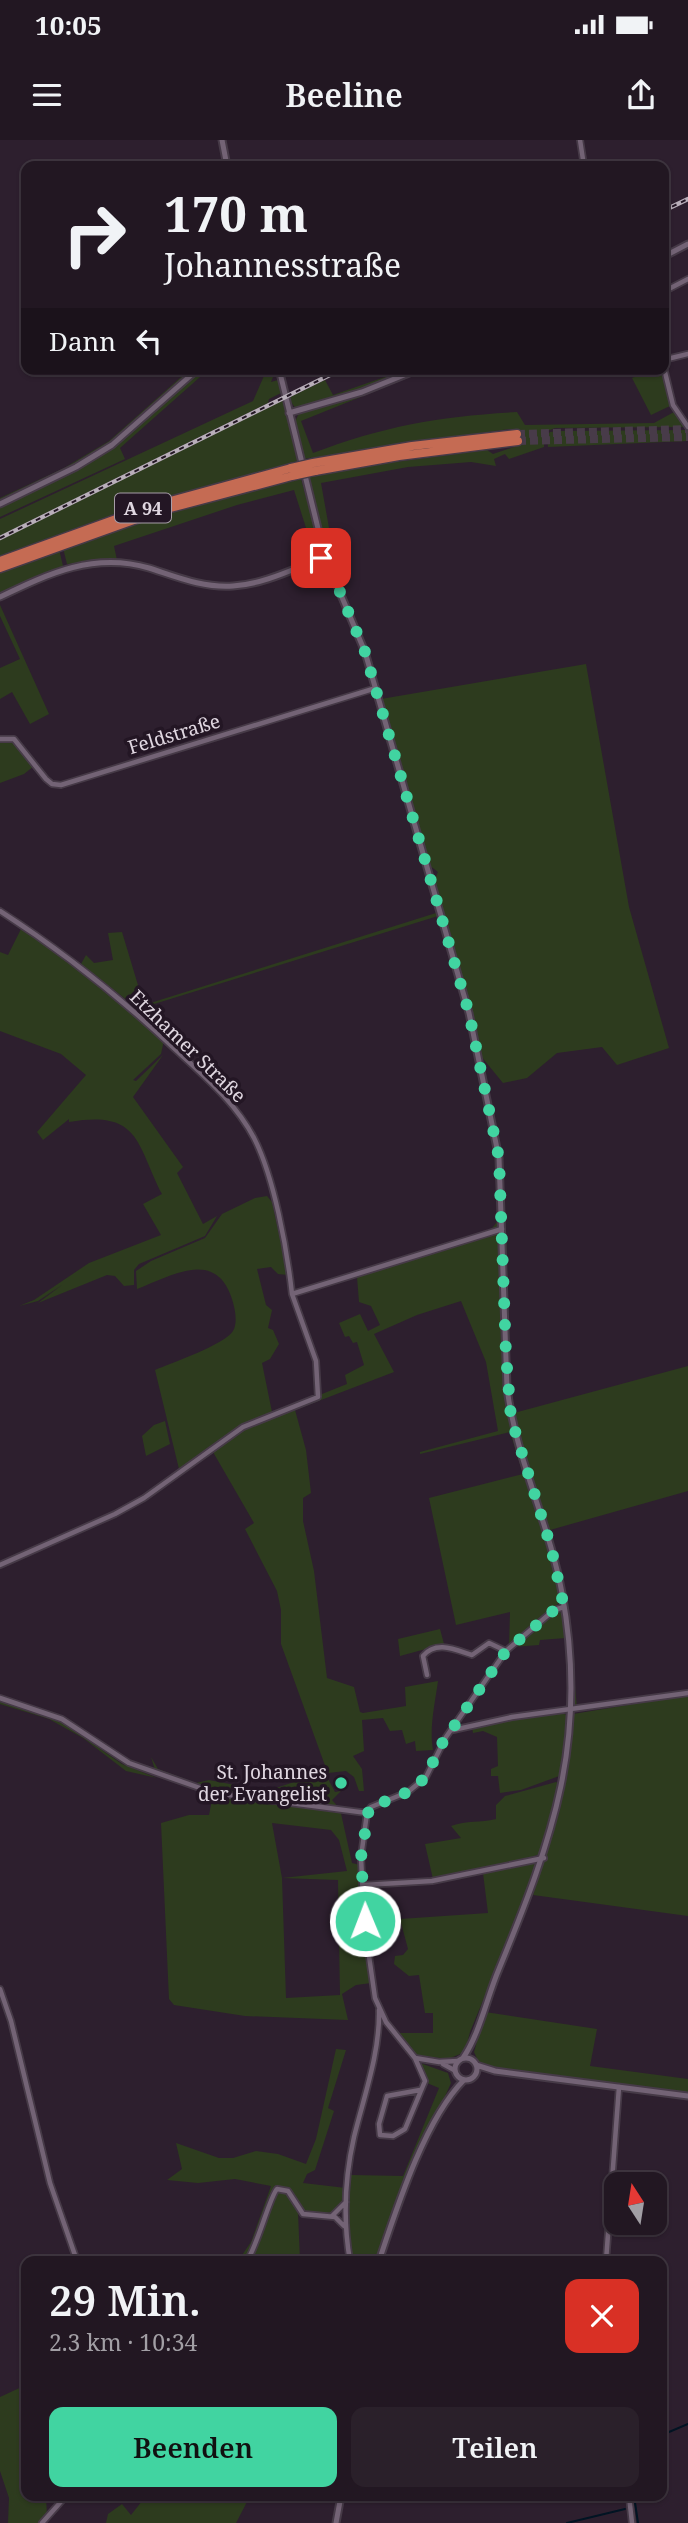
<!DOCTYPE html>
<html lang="de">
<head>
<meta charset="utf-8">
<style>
	:root { --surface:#221722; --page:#2a202a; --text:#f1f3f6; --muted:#a29fa5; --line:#3f3640; --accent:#41d4a1 }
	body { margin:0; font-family:"Noto Serif",serif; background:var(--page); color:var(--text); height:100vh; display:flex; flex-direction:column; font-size:26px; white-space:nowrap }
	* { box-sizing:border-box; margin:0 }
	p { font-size:23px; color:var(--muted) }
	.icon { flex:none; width:38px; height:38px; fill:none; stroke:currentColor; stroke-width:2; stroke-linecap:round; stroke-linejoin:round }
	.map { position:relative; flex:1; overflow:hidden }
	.drawer { position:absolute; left:21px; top:2116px; width:646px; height:245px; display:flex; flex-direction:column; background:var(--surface); border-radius:14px; box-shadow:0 2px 5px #0004,0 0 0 2px var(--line) }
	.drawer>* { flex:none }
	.top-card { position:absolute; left:21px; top:21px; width:648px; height:214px; border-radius:14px; box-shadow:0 2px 5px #0004,0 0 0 2px var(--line); background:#221722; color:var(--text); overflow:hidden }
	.needle { width:46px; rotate:348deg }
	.controls { position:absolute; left:604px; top:2032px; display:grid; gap:14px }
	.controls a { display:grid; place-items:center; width:63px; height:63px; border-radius:14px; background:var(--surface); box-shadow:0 2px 5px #0004,0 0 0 2px var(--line); font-size:35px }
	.pin { position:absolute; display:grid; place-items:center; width:60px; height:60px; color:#fff; margin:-30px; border-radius:14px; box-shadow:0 4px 10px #0006 }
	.me { position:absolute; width:77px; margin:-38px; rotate:359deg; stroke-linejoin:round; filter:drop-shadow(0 0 5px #0008) }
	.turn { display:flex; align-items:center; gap:24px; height:147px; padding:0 28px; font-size:32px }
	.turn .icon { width:91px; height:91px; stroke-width:2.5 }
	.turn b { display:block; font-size:49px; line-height:60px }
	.then { display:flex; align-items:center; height:66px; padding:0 28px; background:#0003; gap:14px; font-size:26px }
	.round { display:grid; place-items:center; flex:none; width:74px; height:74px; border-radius:14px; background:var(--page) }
	.overview { display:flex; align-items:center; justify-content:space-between; height:119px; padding:0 28px }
	h1 { font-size:42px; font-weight:600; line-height:52px }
	.action { display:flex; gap:14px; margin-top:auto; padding:14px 28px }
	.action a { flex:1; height:80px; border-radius:14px; background:var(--accent); color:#111; font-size:28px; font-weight:600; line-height:80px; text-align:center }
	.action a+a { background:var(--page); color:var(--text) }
	.status { display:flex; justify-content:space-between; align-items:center; height:49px; padding:0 35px; background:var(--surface); direction:ltr }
	.status svg { height:19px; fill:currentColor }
	header { display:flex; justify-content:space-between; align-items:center; height:91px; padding:0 28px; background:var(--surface); font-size:32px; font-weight:600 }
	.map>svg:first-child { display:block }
	.green { fill:#2d3b1e; fill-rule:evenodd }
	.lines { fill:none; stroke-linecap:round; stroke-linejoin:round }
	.stream { stroke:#011423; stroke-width:2 }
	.motorway-tunnel { stroke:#483b49; stroke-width:8; stroke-dasharray:8 4; stroke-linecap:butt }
	.minor-casing { stroke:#463a47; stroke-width:8 }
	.tertiary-casing { stroke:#463a47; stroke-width:9 }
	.motorway-casing { stroke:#463a47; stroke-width:11 }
	.minor { stroke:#736375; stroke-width:4.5 }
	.tertiary { stroke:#736375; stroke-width:5 }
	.motorway { stroke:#c56b53; stroke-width:8 }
	.rail-casing { stroke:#b8aeb9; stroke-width:4.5 }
	.rail { stroke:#231624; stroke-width:2; stroke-dasharray:5; stroke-linecap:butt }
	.motorway-bridge-casing { stroke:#463a47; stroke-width:11; stroke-linecap:butt }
	.motorway-bridge { stroke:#c56b53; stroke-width:8 }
	.route { stroke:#41d4a1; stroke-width:12; stroke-dasharray:0 21.6 }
	.poi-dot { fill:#41d4a1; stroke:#231624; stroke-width:2.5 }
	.labels { text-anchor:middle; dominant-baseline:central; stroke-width:7; stroke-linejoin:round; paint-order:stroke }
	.shield { fill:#231624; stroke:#a79da8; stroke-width:2 }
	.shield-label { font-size:18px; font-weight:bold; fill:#e0d7e1 }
	.street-label { font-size:19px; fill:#e0d7e1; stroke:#231624 }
	.poi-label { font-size:19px; fill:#e0d7e1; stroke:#231624; text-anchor:end }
</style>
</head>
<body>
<div class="status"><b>10:05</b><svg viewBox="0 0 49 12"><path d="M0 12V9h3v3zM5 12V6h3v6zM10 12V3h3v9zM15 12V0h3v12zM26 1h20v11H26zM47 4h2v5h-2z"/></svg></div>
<header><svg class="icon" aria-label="menu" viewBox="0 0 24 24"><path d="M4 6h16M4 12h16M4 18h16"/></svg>Beeline<svg class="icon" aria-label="share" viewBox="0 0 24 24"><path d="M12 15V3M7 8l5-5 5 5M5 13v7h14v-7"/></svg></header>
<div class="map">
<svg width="688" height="2383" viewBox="0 0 688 2383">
	<rect width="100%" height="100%" fill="#2d1f2e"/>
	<path class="green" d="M190 229H209L120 308 125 319 0 377V358L64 328 109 301Z
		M267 229H276L271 242 278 240 281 253 269 259 268 263 0 396V379L253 261Z
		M408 229H430L301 281 313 313C383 286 442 276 517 272L525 285 654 283 674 272 684 287 555 288 545 292 544 307 509 319 505 314 494 319 496 326 471 322 408 327 321 343 331 399V404L325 407 309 337 372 325 487 310 493 314 517 306 516 290 509 289 303 319 294 284 299 273 288 258 325 240 333 255Z
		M654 229H662L670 266 651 275 632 238Z
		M283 260 298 321 131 368 0 416V400Z
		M688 290V301L548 307 547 296 550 292 558 291Z
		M301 339 320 407 319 414 305 423 303 418 314 413 294 350 237 365 114 406 117 420 67 424 63 408 203 362Z
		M59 409 63 426 0 454V433Z
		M0 465 49 574 30 584 12 552 0 559V528L20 519 0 476Z
		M586 524 629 767 669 908 617 925 602 907 557 913 527 938 503 943 480 915 462 838 434 741 438 732 429 725 381 559Z
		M369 551H374L438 776 138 869 81 824 86 815 94 823 113 820 108 793 122 792 144 865 436 773 380 576 373 553Z
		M12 599 34 626 24 634 0 643V600Z
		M22 787 93 837 164 900 161 914 133 940 136 941 163 915 133 957 183 1027 177 1033 203 1084 217 1076 205 1096 139 1124 134 1130V1145L124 1146 115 1136 107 1135 38 1163 62 1145 38 1161 19 1166 34 1160 89 1123 161 1095 143 1064 162 1054C136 1003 140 970 69 982V979L43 1000 37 992 86 935 61 914 0 891V812L8 815Z
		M267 1056 272 1062 288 1135 278 1134 271 1127 257 1129 266 1165 272 1170 268 1188 273 1190 279 1204 270 1219 262 1223 272 1272 222 1299 179 1329 155 1230C171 1223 224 1205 233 1191 238 1182 235 1169 232 1159 216 1108 171 1136 137 1149L136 1131 151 1121 205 1098 222 1074 255 1058Z
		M499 1071 506 1089 510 1245 514 1273 688 1226V1351L550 1390 567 1458 577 1568 574 1564 570 1496 551 1417 560 1462 509 1506 510 1472 456 1485 429 1358 523 1334 510 1292 420 1314V1312L498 1291 486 1222 461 1161 417 1175 374 1194 394 1232 295 1270 306 1310 311 1353 303 1358V1381L314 1431 327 1538 354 1547 360 1572 363 1573 406 1566 405 1547 438 1541C435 1563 429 1588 433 1610L416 1611 415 1601 406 1604 402 1590 390 1591 383 1578 362 1580 364 1611 353 1616 362 1629 364 1651H359L354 1637 346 1631 328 1633 327 1637 335 1652 341 1651 332 1660 340 1669 352 1723 360 1725 371 1843 356 1845 342 1854 348 1880 245 1876 174 1865 169 1859 161 1683 189 1675H209L213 1655 155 1630 151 1617 158 1629 196 1643 209 1640 256 1649 279 1647 327 1631 281 1504V1470L277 1451 245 1389 254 1383 213 1312 215 1308 252 1284 311 1262 322 1254 347 1244 345 1235 364 1225 357 1202 353 1203 349 1196 345 1197 339 1183 360 1174 368 1191 380 1185 371 1166 359 1162 357 1137 489 1092 497 1082ZM272 1683 331 1690 339 1700 347 1731 282 1738ZM282 1738 338 1740 340 1855 286 1858Z
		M165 1281 170 1304 146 1316 142 1296 154 1285Z
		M559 1471 562 1474 566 1498 540 1500 539 1505 512 1507Z
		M440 1489 444 1504 400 1516 398 1499Z
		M688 1555V1776L533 1755 560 1670 573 1574Z
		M0 1560 56 1578 122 1624 157 1638 126 1631 83 1598 49 1579 0 1564Z
		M561 1572 568 1576 562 1635 521 1650 500 1653 498 1636H491V1629L498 1626 497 1597 483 1591 473 1593 472 1587Z
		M556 1642 559 1643 547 1698 540 1714 498 1728 433 1739 425 1704 461 1698 451 1686C467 1680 480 1683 496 1679V1665L505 1656Z
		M535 1719 540 1722 470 1892 465 1912 448 1919 414 1915 397 1893H433V1873H425L419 1835 409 1836 394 1824 395 1816 403 1815 408 1809 400 1779 488 1773 483 1733Z
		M485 1872 597 1889 590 1926 688 1939V1954L480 1925 474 1912Z
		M336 1909 346 1910 328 1968 334 1971 315 2030 307 2034 303 2043 346 2048C342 2075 327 2076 303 2072L289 2054 298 2072 300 2121H238L251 2102 271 2046 235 2039 198 2043 167 2040 182 2029 176 2003 219 2018H233L256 2011 278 2014 306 2024 316 1999Z
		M420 1923 448 1933 451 1943 395 2068 376 2121H351L347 2093 351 2035 403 2036 439 1948 427 1943Z
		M26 2245V2356H46L47 2377 38 2383H8L9 2358 0 2331V2257Z
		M146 2356H281L249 2358 236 2383H106L108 2374 122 2364 131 2375Z"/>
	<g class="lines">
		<path class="stream" d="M662 2295 688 2284
			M634 2356 638 2383
			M567 2383 625 2369"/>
		<path class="motorway-tunnel" d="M517 294 688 289
			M518 301 688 297"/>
		<g class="minor-casing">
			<path id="minor" d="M580 0 584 26
				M663 152 688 139
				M663 220 688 214
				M663 224 673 265 688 287
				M0 599H14L46 639 52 644 61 645 376 548
				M0 771C64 812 121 858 176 910 205 937 235 962 254 998 274 1037 287 1109 292 1154
				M0 1425 115 1374 144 1358 243 1287 318 1257 316 1221 292 1154 502 1089
				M427 1535 423 1516C436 1500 456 1510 472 1515L489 1503 506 1511
				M0 1558 62 1579 129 1623 214 1653 367 1673
				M453 1590 512 1577 688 1553
				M364 1745 432 1741 544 1718
				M0 1849 11 1881 50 2043 77 2121
				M415 1918 425 1941 405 1989 393 1996 380 1995 379 1984 387 1956 420 1950
				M458 1921 439 1922 415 1918 386 1882 375 1858 364 1781 361 1717 367 1673 371 1667 408 1652 426 1637 446 1597 506 1511 554 1470 564 1467
				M443 1924 454 1930
				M332 2076 346 2062
				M247 2121C258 2104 270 2056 277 2049L288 2051 303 2074 335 2077 344 2086
				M350 2121C343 2081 345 2037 354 1997 364 1956 380 1913 379 1870
				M606 2121 619 1947
				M629 2356 632 2383
				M42 2383 66 2356"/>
		</g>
		<g class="tertiary-casing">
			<path id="tertiary" d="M222 0 227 26
				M663 117 688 104
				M279 229 325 417 365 512 469 873 499 1018 507 1248C516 1319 549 1383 562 1453 589 1598 553 1698 499 1829 487 1857 480 1893 463 1918
				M289 273 362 252 419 229
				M0 364 76 327 112 305 198 229
				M0 457C50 433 94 412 149 428 177 437 203 448 233 446 265 444 295 428 325 417
				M455 1929a11 11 0 1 1 22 0a11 11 0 1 1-22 0Z
				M476 1925 495 1931 688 1956
				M379 2121C397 2067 425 1979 464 1940
				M336 2383 341 2356"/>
		</g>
		<g class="motorway-casing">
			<path id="motorway" d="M313 323 412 306 517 294
				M315 331 399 316 518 301
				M0 421 152 366 291 328
				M0 428 159 371 292 336"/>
		</g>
		<use href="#minor" class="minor"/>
		<use href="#tertiary" class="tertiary"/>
		<use href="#motorway" class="motorway"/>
		<g class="rail-casing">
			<path id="rail" d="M663 71 688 59
				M0 398 342 229"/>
		</g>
		<use href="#rail" class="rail"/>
		<g class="motorway-bridge-casing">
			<path id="motorway-bridge" d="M291 328 313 323
				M292 336 315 331"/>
		</g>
		<use href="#motorway-bridge" class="motorway-bridge"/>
	</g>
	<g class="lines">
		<path class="route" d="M321 418 325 416 365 512 469 873 499 1018 506 1215 511 1278 551 1407 564 1467 554 1470 506 1511 441 1605 426 1637 408 1652 369 1668 361 1717 365 1781"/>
	</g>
	<circle class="poi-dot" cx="341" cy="1643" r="7"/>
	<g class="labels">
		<rect class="shield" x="115" y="353.5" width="56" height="29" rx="5"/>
		<g class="shield-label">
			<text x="143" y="368">A 94</text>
		</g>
		<g class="street-label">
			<text transform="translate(174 594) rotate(-17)">Feldstraße</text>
			<text transform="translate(188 906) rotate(44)">Etzhamer Straße</text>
		</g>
		<g class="poi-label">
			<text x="327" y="1632">St. Johannes<tspan x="327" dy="22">der Evangelist</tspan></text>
		</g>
	</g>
</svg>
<div class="controls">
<a><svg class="needle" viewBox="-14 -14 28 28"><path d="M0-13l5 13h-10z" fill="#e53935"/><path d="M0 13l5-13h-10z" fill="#a29fa5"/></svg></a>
</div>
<div class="pin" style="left:321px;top:418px;background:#d93025"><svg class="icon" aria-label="arrive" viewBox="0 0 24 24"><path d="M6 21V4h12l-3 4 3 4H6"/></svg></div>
<svg class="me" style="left:365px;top:1781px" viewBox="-20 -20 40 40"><circle r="17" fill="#41d4a1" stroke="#fff" stroke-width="3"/><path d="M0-11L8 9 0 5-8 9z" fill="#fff"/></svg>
<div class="top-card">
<div class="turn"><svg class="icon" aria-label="right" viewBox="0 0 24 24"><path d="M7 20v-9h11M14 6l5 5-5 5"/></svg><div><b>170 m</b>Johannesstraße</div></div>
<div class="then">Dann<svg class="icon" aria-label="left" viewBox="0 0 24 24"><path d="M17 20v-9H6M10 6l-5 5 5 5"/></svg></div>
</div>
<section class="drawer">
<div class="overview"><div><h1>29 Min.</h1><p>2.3 km · 10:34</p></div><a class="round" style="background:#d93025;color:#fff"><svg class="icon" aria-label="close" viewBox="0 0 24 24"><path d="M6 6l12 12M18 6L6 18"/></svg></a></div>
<div class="action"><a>Beenden</a><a>Teilen</a></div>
</section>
</div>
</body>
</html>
